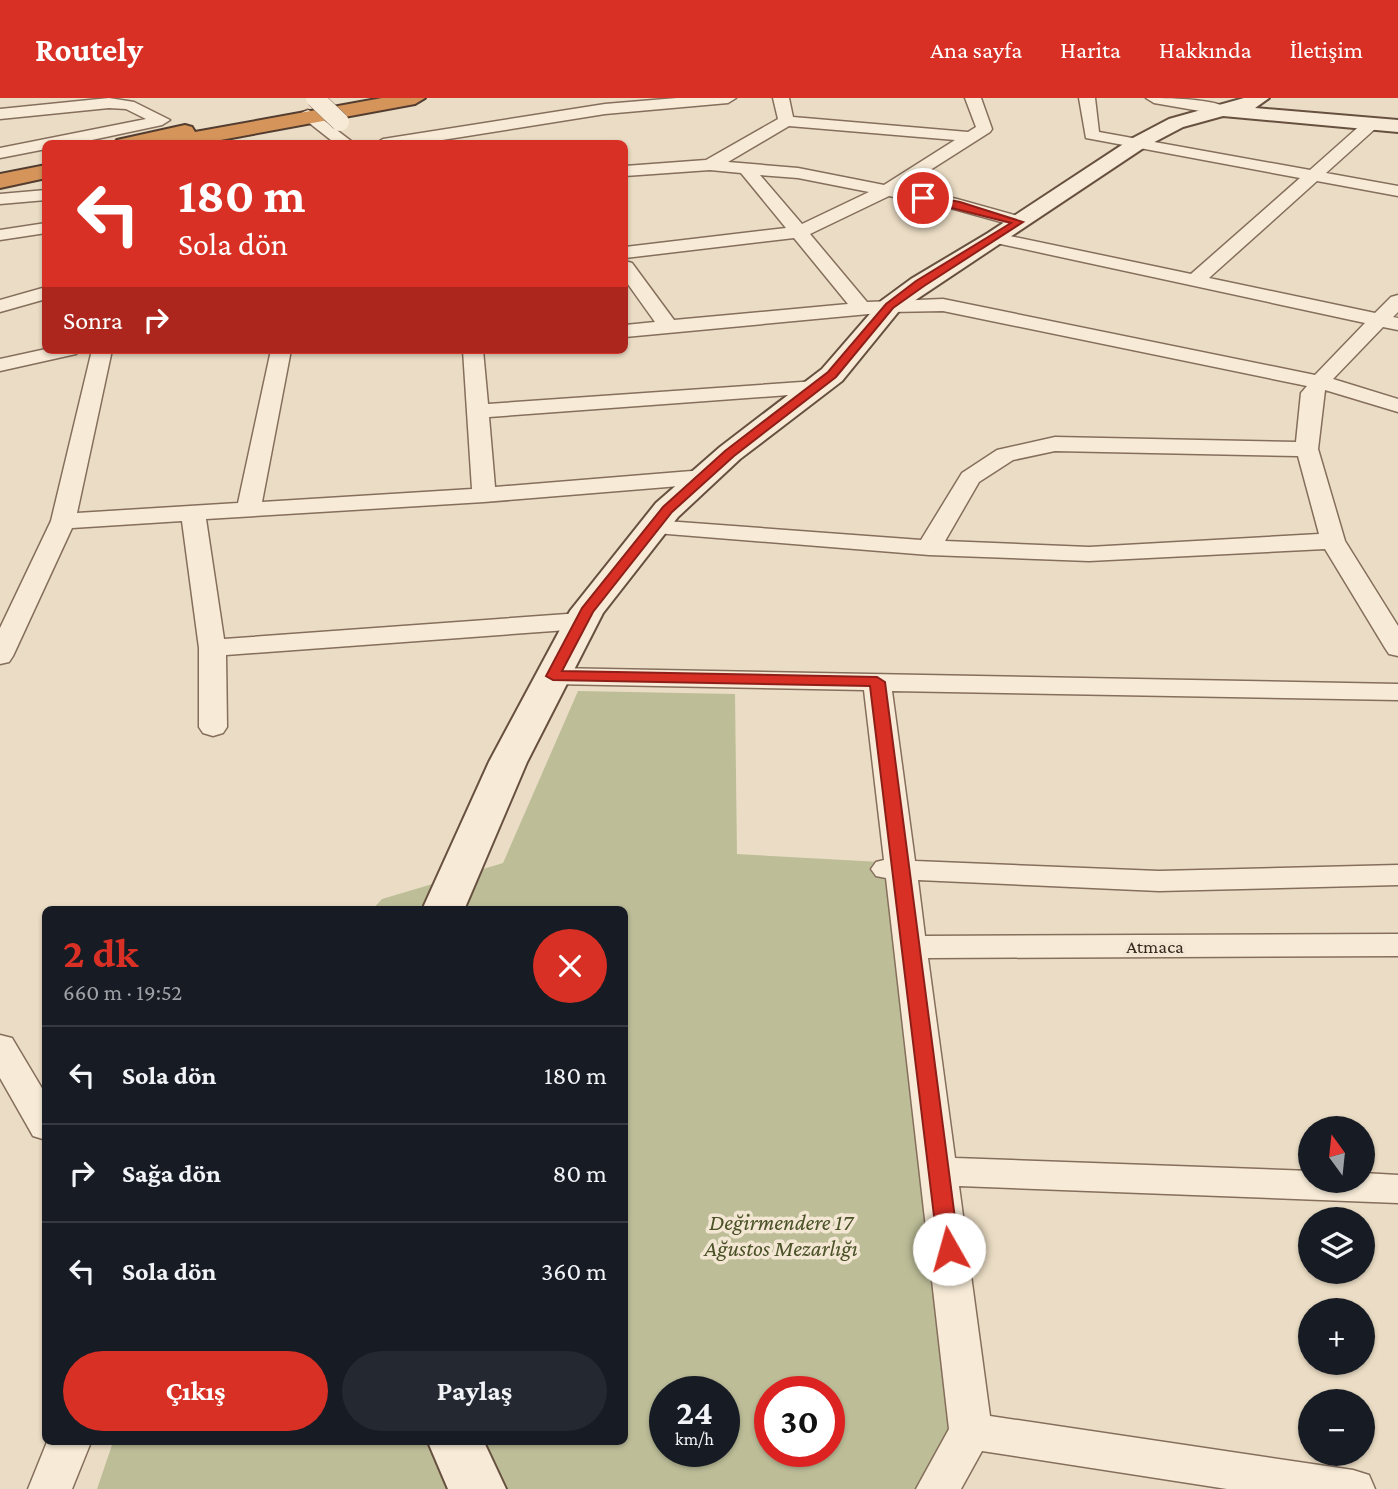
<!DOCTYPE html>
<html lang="tr">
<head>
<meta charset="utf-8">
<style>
	:root { --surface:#171b24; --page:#242831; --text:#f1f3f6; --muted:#9ea1a6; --line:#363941; --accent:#d93025 }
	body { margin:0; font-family:"Crimson Pro",serif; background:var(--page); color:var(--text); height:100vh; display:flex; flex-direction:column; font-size:26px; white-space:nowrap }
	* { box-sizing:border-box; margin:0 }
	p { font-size:23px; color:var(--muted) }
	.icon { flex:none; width:38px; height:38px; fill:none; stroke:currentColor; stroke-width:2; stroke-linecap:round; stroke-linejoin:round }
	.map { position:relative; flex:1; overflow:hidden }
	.details { position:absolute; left:42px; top:808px; width:586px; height:539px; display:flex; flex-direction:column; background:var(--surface); border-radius:10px; box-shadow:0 2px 5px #0004 }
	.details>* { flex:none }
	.guide { position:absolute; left:42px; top:42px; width:586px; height:214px; border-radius:10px; box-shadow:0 2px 5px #0004; background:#d93025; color:#fff; overflow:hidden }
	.needle { width:46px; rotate:345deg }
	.controls { position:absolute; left:1298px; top:1018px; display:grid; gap:14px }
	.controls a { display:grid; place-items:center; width:77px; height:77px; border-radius:50%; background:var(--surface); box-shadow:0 2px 5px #0004; font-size:35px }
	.speed { position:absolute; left:649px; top:1278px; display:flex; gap:14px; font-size:35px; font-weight:700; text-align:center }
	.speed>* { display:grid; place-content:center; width:91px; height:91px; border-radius:50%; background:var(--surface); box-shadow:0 2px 5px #0004; line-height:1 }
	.speed small { font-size:18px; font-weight:400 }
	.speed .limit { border:10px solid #d22; background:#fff; color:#111 }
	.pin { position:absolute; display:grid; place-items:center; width:60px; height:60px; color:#fff; margin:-30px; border:4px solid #fff; border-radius:50%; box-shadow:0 2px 7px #0007 }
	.me { position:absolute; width:77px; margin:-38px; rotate:353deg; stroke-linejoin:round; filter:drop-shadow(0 0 5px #0008) }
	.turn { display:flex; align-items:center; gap:24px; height:147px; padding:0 21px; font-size:32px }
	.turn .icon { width:91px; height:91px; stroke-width:2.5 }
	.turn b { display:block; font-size:49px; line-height:60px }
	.then { display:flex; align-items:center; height:66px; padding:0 21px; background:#0003; gap:14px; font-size:26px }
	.round { display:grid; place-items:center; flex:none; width:74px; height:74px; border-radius:37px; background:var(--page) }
	.headline { display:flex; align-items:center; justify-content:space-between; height:119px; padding:0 21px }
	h1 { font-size:42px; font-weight:700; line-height:52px; color:var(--accent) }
	.button { display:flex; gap:14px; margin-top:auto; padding:14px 21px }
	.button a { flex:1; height:80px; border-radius:42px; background:var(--accent); color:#fff; font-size:28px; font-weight:700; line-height:80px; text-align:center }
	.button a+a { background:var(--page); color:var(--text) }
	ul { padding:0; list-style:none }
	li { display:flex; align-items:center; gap:21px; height:98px; padding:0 21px; border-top:2px solid var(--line) }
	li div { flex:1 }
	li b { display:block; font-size:26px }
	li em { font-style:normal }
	header { display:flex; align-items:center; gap:42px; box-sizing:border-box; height:98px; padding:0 35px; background:var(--accent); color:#fff }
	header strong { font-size:33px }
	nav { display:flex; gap:38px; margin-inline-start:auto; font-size:24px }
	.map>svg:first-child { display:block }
	.cemetery { fill:#bdbe98; fill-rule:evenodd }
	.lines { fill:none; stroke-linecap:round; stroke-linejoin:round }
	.street-casing { stroke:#856e5c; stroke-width:3 }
	.secondary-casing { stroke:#67503f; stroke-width:4 }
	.highway-casing { stroke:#533d30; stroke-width:4 }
	.street { fill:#f7ebd7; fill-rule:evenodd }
	.secondary { fill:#f7ebd7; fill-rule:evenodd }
	.highway { fill:#d5955a; fill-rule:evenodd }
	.street-bridge-casing { stroke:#856e5c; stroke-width:19; stroke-linecap:butt }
	.street-bridge { stroke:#f7ebd7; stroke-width:18 }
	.route { fill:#d93025; stroke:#8d1f18; stroke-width:2 }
	.labels { text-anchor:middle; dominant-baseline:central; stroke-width:7; stroke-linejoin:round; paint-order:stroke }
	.street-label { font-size:19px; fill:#36281f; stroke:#f3e7d4 }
	.near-park-label { font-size:23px; font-style:italic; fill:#4a5127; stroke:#f3e7d4 }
</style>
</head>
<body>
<header>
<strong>Routely</strong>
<nav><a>Ana sayfa</a><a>Harita</a><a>Hakkında</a><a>İletişim</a></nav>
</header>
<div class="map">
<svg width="1398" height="1391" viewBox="0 0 1398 1391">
	<rect width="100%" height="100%" fill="#ebddc5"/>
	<path class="cemetery" d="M578 593 735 596 737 756 899 765 956 1331 921 1391H97L113 1344H625V812H372L382 801 503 765ZM665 1293H724V1353H665ZM770 1293H830V1353H770Z"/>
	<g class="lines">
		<g class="street-casing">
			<path id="street" d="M109 0 134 4 170 22 162 27 73 46H46V51L0 60V50L146 21 126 11 109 10 0 21V11Z
				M677 0H736L728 5 605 16 417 46H375L383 41 605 6Z
				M773 0H789L793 19 968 34 976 29 965 0H981L992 31 990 34 902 90 957 101 1025 120 1028 124 1019 129 954 111 889 98 810 136 867 204 943 201 1315 277 1365 225 996 145 987 140 996 135 1191 176 1300 80 1086 40 1079 0H1095L1099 34 1310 72 1364 24H1376L1378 27 1376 30 1326 75 1398 88V98L1317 83 1209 180 1375 215 1391 199 1398 197V214L1393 219 1398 220V232L1383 229 1333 281 1398 301V314L1325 292 1318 351 1345 443 1398 528V558L1389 556 1385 550 1325 451 1089 463 929 457 643 434 640 429 643 424 652 422 921 442 962 375 997 352 1055 339 1296 344 1301 295 1307 288 943 213 890 214 625 239V227L655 224 625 182V163L632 165 674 222 848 206 794 140 625 160V149L786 130 741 75 710 72 625 78V68L706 62 778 21ZM789 28 955 42 884 87 798 70 728 64ZM760 77 798 80 869 94 802 126ZM1055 353 1298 358 1319 436 1089 449 945 443 979 384 1013 362Z
				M1146 0C1166 0 1216 0 1231 12L1223 17 1154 5Z
				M308 12 313 14 355 46H336L303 20 300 17 303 14Z
				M46 92V102L0 106V96Z
				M46 125V135L0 142V132Z
				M46 189V201L0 214V202Z
				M46 251 79 252 76 256 0 273V261Z
				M92 252H112L77 415 238 405 271 252H291L262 404 472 391 463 252H483L488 306 816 283 824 284 827 289 824 294 816 295 489 319 495 389 704 372 712 374 716 379 712 384 704 386 484 404 206 421 224 541 581 515 590 517 594 523 590 529 581 531 226 557 227 629 223 635 213 638 203 635 199 629V550L182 423 72 430 13 558 9 564 0 566V530L51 423Z
				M553 570 1398 586V602L892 593 915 763 1159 773 1398 767V787L1159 793 918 782 925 838 1398 836V858L928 860 955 1060 1311 1073V1083H1363V1075L1398 1077V1105L959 1088 990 1318 1353 1372 1369 1377 1375 1391H1227L982 1353 961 1391H916L949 1331 886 780 876 778 871 771 876 764 884 762 864 592 553 586 543 584 539 578 543 572Z
				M0 937 12 940 46 997V1042L33 1038 0 980Z
				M47 1344H91L72 1391H28Z"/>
		</g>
		<g class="secondary-casing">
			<path id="secondary" d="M1244 0H1269L1255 10 1398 22V34L1223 18 1183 29 1145 49 899 213 842 283 740 361 678 419 603 515 527 664 464 812H422L489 664 570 513 656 405 720 349 822 271 881 203 911 181 988 135 1131 41 1169 21Z
				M428 1344H484L506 1391H448Z"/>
		</g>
		<g class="highway-casing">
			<path id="highway" d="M382 0H425L415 6 199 46H114L117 42 185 27 192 29 195 34Z
				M46 67V80L0 90V76Z"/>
		</g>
		<use href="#street" class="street"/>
		<use href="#secondary" class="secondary"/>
		<use href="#highway" class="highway"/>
		<g class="street-bridge-casing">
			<path id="street-bridge" d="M315 0 340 24"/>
		</g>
		<use href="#street-bridge" class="street-bridge"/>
	</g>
	<path class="route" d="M923 97 960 104 1023 124 924 188 893 210 836 279 734 358 672 414 593 514 562 573 877 579 885 584 959 1151 956 1157 949 1159 941 1157 938 1151 870 588 553 582 546 578 582 510 663 409 725 353 828 274 886 206 916 183 1011 125 920 102V98Z"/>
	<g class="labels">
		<g class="street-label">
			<text x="1155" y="848">Atmaca</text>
		</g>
		<g class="near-park-label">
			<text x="781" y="1124">Değirmendere 17<tspan x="781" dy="26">Ağustos Mezarlığı</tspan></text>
		</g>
	</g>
</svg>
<div class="controls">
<a><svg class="needle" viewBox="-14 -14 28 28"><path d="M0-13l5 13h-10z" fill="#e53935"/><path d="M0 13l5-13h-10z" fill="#9ea1a6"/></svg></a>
<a><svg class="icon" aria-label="layers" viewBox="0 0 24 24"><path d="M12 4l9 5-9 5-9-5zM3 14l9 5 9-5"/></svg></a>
<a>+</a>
<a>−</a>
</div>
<div class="speed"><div>24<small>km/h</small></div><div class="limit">30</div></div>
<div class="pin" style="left:923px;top:100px;background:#d93025"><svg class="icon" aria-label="arrive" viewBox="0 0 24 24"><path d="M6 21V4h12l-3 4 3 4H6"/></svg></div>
<svg class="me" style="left:949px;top:1151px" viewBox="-20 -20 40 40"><circle r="19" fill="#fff"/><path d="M0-13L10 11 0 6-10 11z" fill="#d93025"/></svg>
<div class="guide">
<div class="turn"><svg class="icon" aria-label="left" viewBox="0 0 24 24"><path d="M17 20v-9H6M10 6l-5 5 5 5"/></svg><div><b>180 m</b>Sola dön</div></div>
<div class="then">Sonra<svg class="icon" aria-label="right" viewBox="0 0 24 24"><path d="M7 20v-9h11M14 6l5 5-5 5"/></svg></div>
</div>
<section class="details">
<div class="headline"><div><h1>2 dk</h1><p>660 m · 19:52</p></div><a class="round" style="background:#d93025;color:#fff"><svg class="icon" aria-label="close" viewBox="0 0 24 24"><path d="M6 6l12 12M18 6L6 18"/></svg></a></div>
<ul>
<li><svg class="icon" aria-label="left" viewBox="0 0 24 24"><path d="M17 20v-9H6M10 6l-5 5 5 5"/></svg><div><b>Sola dön</b></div><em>180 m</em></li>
<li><svg class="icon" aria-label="right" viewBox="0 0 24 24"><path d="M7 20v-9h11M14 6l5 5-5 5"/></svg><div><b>Sağa dön</b></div><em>80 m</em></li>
<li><svg class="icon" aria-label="left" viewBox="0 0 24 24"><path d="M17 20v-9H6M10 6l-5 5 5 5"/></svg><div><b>Sola dön</b></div><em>360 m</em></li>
</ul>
<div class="button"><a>Çıkış</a><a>Paylaş</a></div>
</section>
</div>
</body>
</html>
